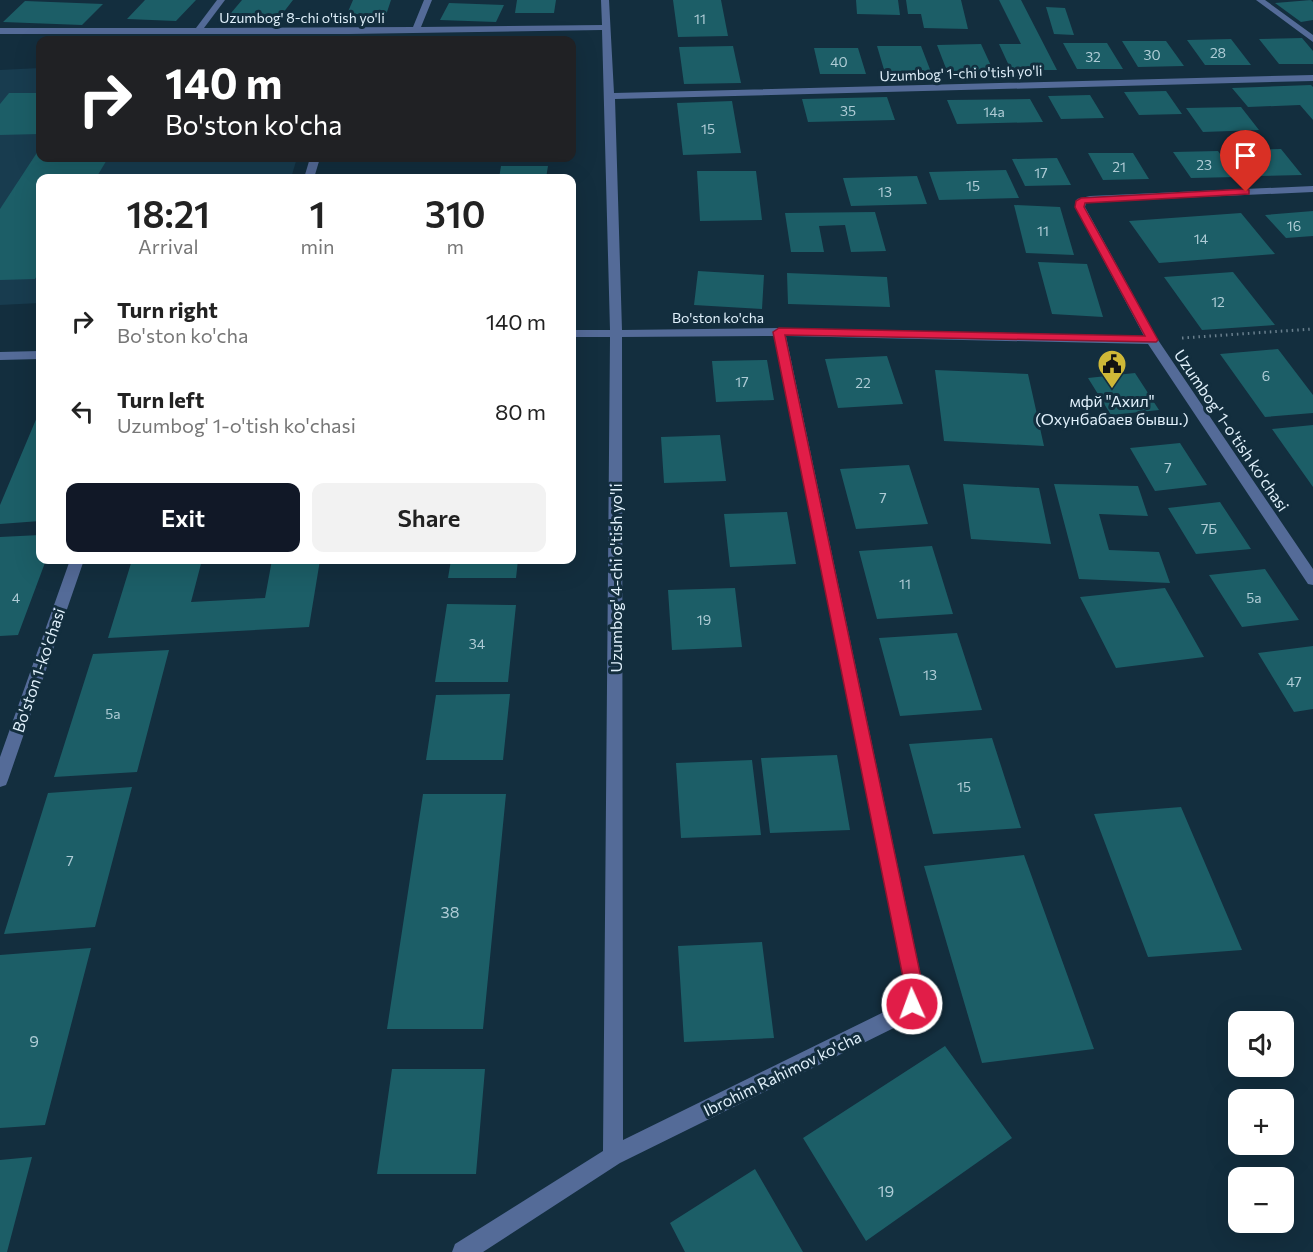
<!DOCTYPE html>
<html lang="en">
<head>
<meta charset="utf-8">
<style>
	:root { --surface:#fff; --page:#f2f2f2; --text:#222; --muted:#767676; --accent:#111827 }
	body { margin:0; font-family:Commissioner,sans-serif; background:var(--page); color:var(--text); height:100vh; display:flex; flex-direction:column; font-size:22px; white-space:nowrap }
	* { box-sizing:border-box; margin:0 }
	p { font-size:20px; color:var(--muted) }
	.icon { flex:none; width:33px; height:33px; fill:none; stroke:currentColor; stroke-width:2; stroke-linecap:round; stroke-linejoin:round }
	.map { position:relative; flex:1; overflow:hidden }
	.details { position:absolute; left:36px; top:174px; width:540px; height:390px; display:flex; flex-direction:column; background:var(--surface); border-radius:12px; box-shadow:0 6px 24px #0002 }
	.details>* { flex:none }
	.guide { position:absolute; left:36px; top:36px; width:540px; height:126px; border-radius:12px; box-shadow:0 6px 24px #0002; background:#202124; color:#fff; overflow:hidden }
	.tools { position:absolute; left:1228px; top:1011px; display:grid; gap:12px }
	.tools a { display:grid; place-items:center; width:66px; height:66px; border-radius:12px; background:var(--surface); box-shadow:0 6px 24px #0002; font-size:30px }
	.pin { position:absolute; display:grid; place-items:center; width:51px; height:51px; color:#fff; margin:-62px -26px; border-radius:50% 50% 50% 0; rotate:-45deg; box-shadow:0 0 6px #0007 }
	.pin .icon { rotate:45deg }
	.me { position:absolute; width:66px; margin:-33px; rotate:358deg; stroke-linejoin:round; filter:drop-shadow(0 0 4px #0008) }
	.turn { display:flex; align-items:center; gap:21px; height:126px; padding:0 30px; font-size:27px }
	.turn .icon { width:78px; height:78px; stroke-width:2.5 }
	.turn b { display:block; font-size:42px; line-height:51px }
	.eta { display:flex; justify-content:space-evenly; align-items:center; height:102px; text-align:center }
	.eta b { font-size:36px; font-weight:600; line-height:42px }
	.primary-button { display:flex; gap:12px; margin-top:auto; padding:12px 30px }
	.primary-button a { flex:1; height:69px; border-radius:12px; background:var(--accent); color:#fff; font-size:24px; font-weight:600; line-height:69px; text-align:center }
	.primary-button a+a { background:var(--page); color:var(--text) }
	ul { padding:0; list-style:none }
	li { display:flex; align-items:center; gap:18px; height:90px; padding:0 30px }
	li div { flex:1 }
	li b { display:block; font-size:22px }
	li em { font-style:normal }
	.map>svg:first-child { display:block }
	.built { fill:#183c4f }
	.building { fill:#1c5e67 }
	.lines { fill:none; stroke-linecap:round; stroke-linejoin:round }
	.path { stroke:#697f8d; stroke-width:3; stroke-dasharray:1.5 4; stroke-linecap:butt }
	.minor { fill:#546b98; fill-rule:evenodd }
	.route { fill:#e11d48; stroke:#92132f; stroke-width:1.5 }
	.labels { text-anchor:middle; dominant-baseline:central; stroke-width:6; stroke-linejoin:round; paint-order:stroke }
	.far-street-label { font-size:14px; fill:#e0f0fb; stroke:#132e3e }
	.number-label { font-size:14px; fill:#afccd6 }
	.poi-label { font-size:16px; fill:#e0f0fb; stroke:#132e3e }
	.street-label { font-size:16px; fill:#e0f0fb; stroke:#132e3e }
	.near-number-label { font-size:16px; fill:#afccd6 }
</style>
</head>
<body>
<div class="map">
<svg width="1313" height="1252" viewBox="0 0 1313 1252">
	<rect width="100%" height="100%" fill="#132e3e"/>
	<path class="built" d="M40 68V158H297L291 178H40V303L0 305V70Z"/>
	<path class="building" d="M145 0H196L176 21 127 19Z
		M242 0H293L276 22 226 19Z
		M353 0H391L386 15 347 14Z
		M517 0H556L554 13H515Z
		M673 0H721L728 36 678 37Z
		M856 0H898L900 15 857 14Z
		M906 0H961L968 29 924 28 921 14H908Z
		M999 0H1021L1057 70H1011L999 44H1021Z
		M1311 0 1313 2V20L1301 22 1275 3Z
		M25 1 103 4 82 25 3 22Z
		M449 3 504 5 496 22 440 20Z
		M1046 7 1065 8 1074 35 1054 34Z
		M1302 38 1313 51V64H1279L1259 39Z
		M1231 39 1251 65H1205L1187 40Z
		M1122 41H1166L1184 66 1138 67Z
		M1063 43H1107L1123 69H1077Z
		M981 44 993 70 947 71 937 45Z
		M733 46 741 83 684 84 679 47Z
		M877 46H921L931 72 885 73Z
		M814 48H858L866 74H820Z
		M1311 85 1313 87V120L1300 105 1248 107 1232 88Z
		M1166 91 1182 114 1139 115 1124 92Z
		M9 93H40V134L0 135V104Z
		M1090 95 1104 118 1061 119 1048 96Z
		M887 97 895 120 808 122 802 99Z
		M1030 99 1043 122 957 124 947 100Z
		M732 101 741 153 683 155 677 103Z
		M1241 107 1259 130 1203 132 1186 108Z
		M40 148V158H108L96 178H40V270L35 279 0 280V209Z
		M1281 149 1302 175 1256 176 1237 150Z
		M1218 151 1237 177 1191 178 1173 152Z
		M1088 153H1133L1149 179 1103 180Z
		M1057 158 1071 185 1025 186 1012 159Z
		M501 166H548L546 178H499Z
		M1006 170 1019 198 939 200 929 172Z
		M697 171H756L762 220 700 221Z
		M917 176 927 204 851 206 843 178Z
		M1014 205 1060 207 1074 255 1026 253Z
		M1313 211V236L1286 238 1265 215Z
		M875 212 886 251 851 252 845 225 819 226 824 252H791L785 213Z
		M1241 213 1275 254 1159 263 1129 221Z
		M1038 262 1087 264 1103 317 1052 314Z
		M698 271 764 275 762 309 694 305Z
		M1233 272 1275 325 1202 330 1164 277Z
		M787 273 887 277 890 307 788 304Z
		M1278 349 1313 395V413L1265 417 1220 354Z
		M887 356 903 404 838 408 825 359Z
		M767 360 774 400 716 402 712 361Z
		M935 370 1028 374 1044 446 944 441Z
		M1135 373 1159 410 1111 415 1088 378Z
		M40 410V521L0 524V505Z
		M1313 425V487L1272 429Z
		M720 435 726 481 664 483 661 437Z
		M1180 443 1207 485 1155 491 1130 448Z
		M909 465 928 524 856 529 840 469Z
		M963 484 1039 488 1051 544 971 539Z
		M1054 484 1138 486 1148 516 1099 514 1109 550 1159 552 1170 583 1079 579Z
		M1220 502 1251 549 1196 554 1168 508Z
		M787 512 796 564 730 567 724 514Z
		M40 535V560H46L18 635 0 636V537Z
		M932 546 953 614 877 619 859 551Z
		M132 560H202L191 602 265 598 272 560H320L309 627 108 638Z
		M451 560H518L516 578H448Z
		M1265 569 1299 620 1242 627 1209 575Z
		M735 588 742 647 672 650 668 590Z
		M1165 588 1204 657 1116 668 1080 597Z
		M447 604 516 605 508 682H435Z
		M957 633 982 710 900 716 879 638Z
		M1313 646V709L1294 712 1258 653Z
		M169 650 137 772 54 777 93 654Z
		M510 694 503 760H426L436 695Z
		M992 738 1021 828 933 834 909 744Z
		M837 755 850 830 770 833 761 758Z
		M752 760 761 835 681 838 676 763Z
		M132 787 95 927 4 934 48 793Z
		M423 794H506L483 1029H387Z
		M1181 807 1242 950 1148 957 1094 814Z
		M1024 855 1094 1049 982 1063 924 866Z
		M762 942 774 1038 684 1042 678 946Z
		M91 948 45 1125 0 1128V955Z
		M945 1046 1012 1138 866 1241 803 1138Z
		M392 1069H485L476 1174H377Z
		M32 1157 7 1252H0V1160Z
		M755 1169 803 1252H685L670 1223Z"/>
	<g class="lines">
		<path class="path" d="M1182 338 1313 329"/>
		<path class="minor" d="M217 0H225L204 28 413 27 424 0H432L421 27 602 25 601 0H609L614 93 1313 75V81L615 99 622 330 779 328 1144 336 1075 207 1077 199 1090 196 1313 186V192L1090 202 1086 203 1085 207 1158 340 1313 569V585L1308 584 1148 344 786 336 923 986C922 1004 919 1010 906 1022L620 1163 483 1252H452L455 1244 603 1151 610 337H572V330H610L602 30 349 34H0V28H196ZM774 336 905 986 903 999 892 1008 623 1140 622 337Z
			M1256 0H1265L1313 35V42Z
			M310 158H320L314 178H304Z
			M40 351V359L0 360V352Z
			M70 560H84L8 780 6 785 0 787V757Z"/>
	</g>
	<path class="route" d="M1246 189 1249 190V194L1085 203 1084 207 1158 340 1156 342 785 335 923 987 919 1010 912 1012 906 1010 904 1004 905 987 773 332 779 328 1145 336 1075 207 1076 201 1081 198Z"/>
	<defs>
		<g id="civic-pin" transform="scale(1.5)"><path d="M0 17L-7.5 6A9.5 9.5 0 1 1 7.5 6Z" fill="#cfb837" stroke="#132e3e"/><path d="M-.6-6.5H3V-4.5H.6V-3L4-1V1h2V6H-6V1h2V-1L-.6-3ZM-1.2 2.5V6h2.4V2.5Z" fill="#111"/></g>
	</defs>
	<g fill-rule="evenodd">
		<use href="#civic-pin" x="1112" y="364"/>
	</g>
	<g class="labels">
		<g class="far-street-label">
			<text x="302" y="17">Uzumbog' 8-chi o'tish yo'li</text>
			<text transform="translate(961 73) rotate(-2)">Uzumbog' 1-chi o'tish yo'li</text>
			<text x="718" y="317">Bo'ston ko'cha</text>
		</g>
		<g class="number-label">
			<text x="700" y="18">11</text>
			<text x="1218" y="52">28</text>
			<text x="1152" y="54">30</text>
			<text x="1093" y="56">32</text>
			<text x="839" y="61">40</text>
			<text x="848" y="110">35</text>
			<text x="994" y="111">14а</text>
			<text x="708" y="128">15</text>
			<text x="1204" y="164">23</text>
			<text x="1119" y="166">21</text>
			<text x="1041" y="172">17</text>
			<text x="973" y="185">15</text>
			<text x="885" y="191">13</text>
			<text x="1294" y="225">16</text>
			<text x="1043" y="230">11</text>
			<text x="1201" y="238">14</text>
			<text x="1218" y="301">12</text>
			<text x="1266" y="375">6</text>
			<text x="742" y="381">17</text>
			<text x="863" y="382">22</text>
			<text x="1168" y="467">7</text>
			<text x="883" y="497">7</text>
			<text x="1209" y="528">7Б</text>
			<text x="905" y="583">11</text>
			<text x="16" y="597">4</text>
			<text x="1254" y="597">5a</text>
			<text x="704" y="619">19</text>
			<text x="477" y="643">34</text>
			<text x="930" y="674">13</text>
			<text x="1294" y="681">47</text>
			<text x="113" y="713">5a</text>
			<text x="964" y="786">15</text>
			<text x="70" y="860">7</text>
		</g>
		<g class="poi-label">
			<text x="1112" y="400">мфй "Ахил"<tspan x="1112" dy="18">(Охунбабаев бывш.)</tspan></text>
		</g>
		<g class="street-label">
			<text transform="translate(1232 430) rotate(56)">Uzumbog' 1-o'tish ko'chasi</text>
			<text transform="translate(615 578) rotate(-90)">Uzumbog' 4-chi o'tish yo'li</text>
			<text transform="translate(38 670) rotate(-71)">Bo'ston 1-ko'chasi</text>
			<text transform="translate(782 1073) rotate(-26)">Ibrohim Rahimov ko'cha</text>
		</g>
		<g class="near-number-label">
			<text x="450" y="911">38</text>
			<text x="34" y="1040">9</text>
			<text x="886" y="1190">19</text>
		</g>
	</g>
</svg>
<div class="tools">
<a><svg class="icon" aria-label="sound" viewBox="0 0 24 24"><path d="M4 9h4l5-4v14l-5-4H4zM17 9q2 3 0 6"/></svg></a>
<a>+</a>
<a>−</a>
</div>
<div class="pin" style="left:1246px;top:192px;background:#d93025"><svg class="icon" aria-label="arrive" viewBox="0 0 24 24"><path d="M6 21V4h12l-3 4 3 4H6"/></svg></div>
<svg class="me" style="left:912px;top:1004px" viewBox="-20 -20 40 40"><circle r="17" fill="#e11d48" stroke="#fff" stroke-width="3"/><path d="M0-11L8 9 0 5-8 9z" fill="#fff"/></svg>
<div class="guide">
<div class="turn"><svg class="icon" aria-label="right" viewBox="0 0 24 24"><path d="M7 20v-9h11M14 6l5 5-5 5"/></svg><div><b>140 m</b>Bo'ston ko'cha</div></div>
</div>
<section class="details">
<div class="eta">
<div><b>18:21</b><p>Arrival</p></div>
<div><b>1</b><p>min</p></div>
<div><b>310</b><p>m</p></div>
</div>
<ul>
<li><svg class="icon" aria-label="right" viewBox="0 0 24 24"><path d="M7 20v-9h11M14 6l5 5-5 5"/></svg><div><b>Turn right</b><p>Bo'ston ko'cha</p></div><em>140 m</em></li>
<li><svg class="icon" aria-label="left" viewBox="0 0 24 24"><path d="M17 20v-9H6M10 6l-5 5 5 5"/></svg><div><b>Turn left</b><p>Uzumbog' 1-o'tish ko'chasi</p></div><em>80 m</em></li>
</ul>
<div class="primary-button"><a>Exit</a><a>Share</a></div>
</section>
</div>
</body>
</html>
